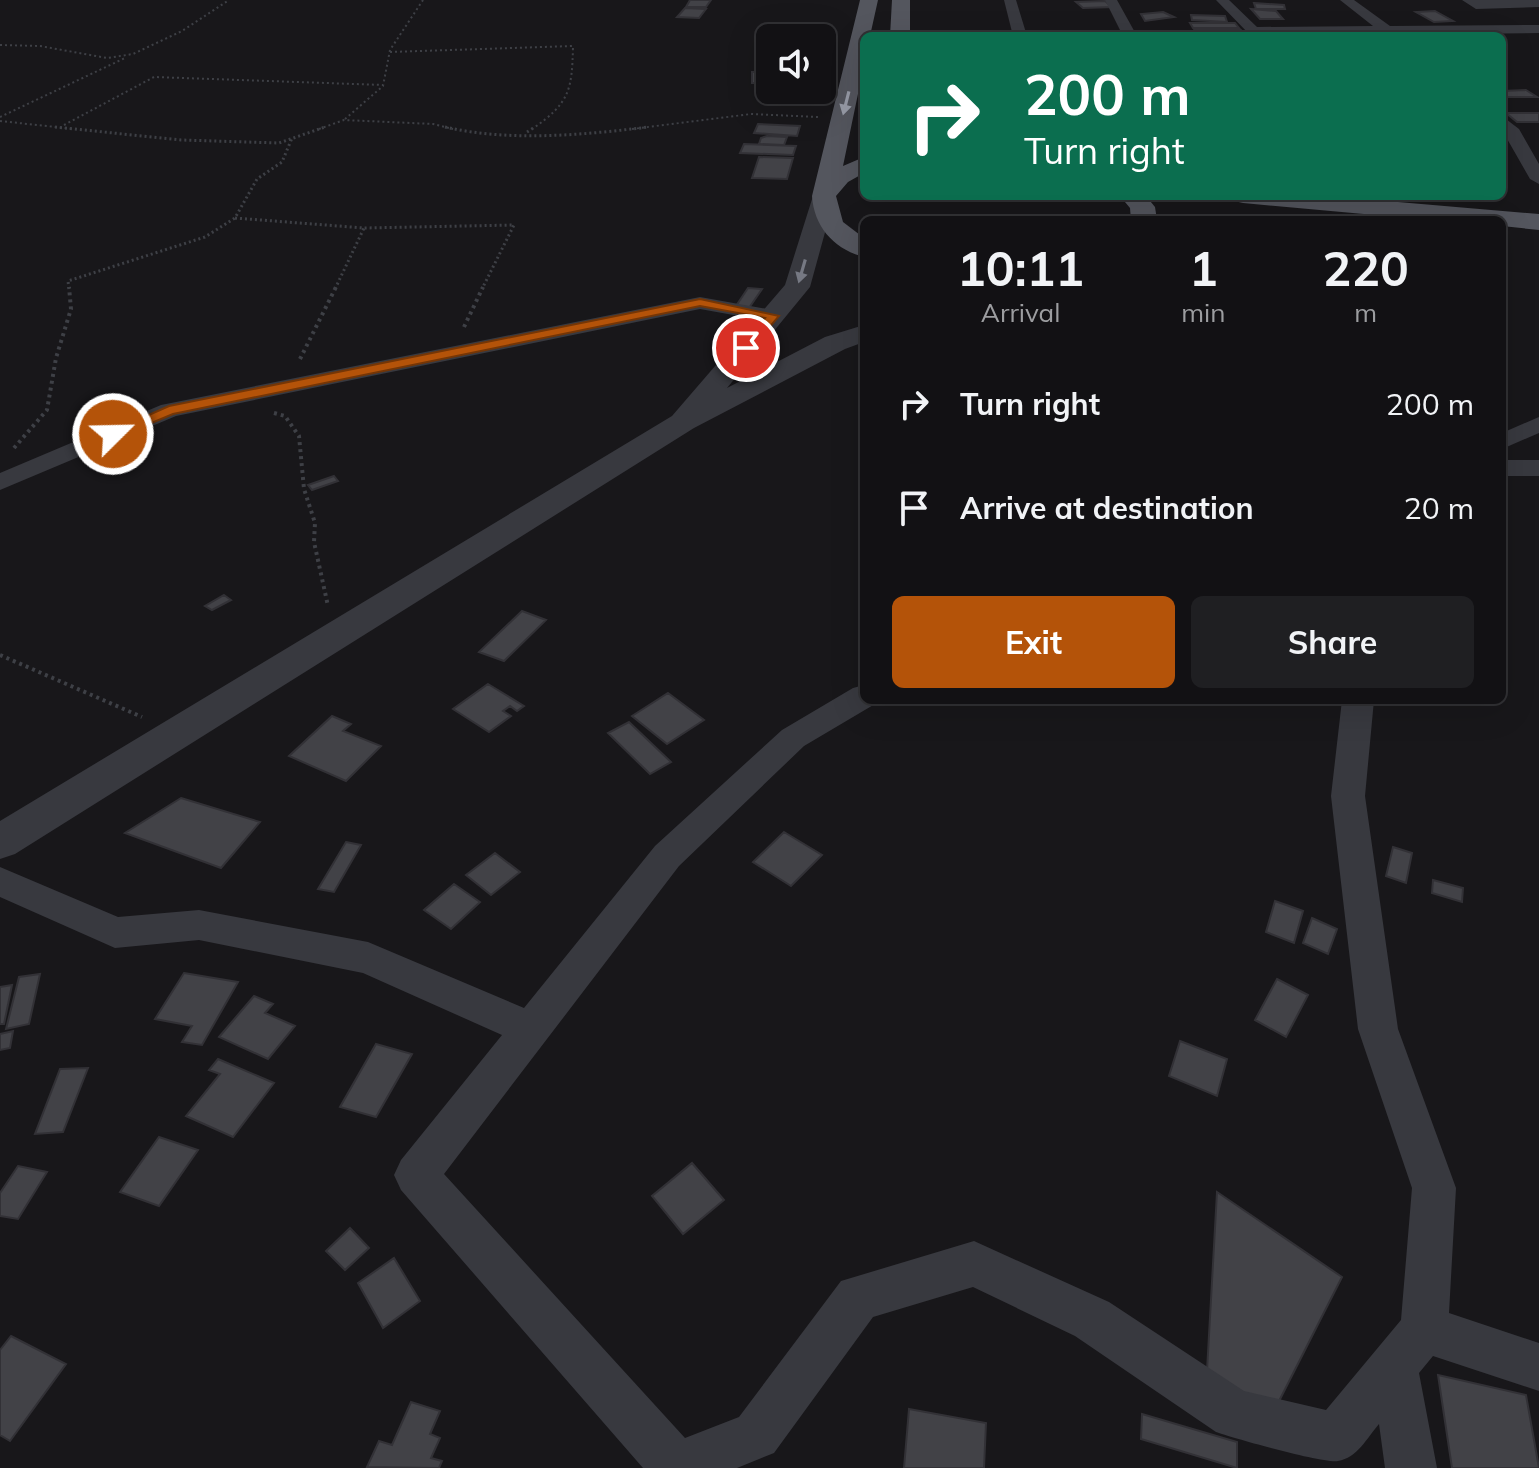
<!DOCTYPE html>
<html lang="en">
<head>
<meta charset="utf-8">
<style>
	:root { --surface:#121114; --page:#1f1f22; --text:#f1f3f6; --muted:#9c9da0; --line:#313134; --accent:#b45309 }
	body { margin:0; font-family:Mulish,sans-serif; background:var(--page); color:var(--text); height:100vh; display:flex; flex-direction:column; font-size:30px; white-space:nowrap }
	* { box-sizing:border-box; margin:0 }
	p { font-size:26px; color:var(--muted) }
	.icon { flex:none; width:44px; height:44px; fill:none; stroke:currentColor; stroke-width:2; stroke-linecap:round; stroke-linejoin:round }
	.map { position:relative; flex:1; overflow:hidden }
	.sheet { position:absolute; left:860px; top:216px; width:646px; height:488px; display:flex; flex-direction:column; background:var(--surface); border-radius:12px; box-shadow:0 8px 32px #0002,0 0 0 2px var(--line) }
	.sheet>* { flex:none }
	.top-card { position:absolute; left:860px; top:32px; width:646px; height:168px; border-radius:12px; box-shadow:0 8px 32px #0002,0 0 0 2px var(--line); background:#0b6e4f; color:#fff; overflow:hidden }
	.controls { position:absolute; left:756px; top:24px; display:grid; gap:16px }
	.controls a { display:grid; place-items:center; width:80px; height:80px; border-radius:12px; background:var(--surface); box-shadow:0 8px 32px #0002,0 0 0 2px var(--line); font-size:40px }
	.pin { position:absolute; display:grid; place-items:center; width:68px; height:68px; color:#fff; margin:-34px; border:4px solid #fff; border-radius:50%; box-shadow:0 2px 8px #0007 }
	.me { position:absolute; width:88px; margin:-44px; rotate:67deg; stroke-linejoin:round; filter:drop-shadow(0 0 6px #0008) }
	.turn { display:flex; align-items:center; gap:28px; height:168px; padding:0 32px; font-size:36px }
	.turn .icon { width:104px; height:104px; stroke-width:2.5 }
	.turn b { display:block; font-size:56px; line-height:68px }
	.eta { display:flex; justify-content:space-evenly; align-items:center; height:136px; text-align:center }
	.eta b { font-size:48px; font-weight:700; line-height:56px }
	.action { display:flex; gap:16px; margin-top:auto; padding:16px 32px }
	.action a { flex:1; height:92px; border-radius:12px; background:var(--accent); color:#fff; font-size:32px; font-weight:700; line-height:92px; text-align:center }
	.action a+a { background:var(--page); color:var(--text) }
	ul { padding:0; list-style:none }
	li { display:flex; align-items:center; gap:24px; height:104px; padding:0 32px }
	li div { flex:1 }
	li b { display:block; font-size:30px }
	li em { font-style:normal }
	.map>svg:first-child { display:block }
	.building { fill:#424247; stroke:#323136; stroke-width:2 }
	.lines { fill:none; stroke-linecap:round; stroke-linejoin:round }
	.path-far2 { stroke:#3e4046; stroke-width:2; stroke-dasharray:2 3; stroke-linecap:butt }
	.path-far1 { stroke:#3e4046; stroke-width:3; stroke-dasharray:2 3; stroke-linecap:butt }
	.path { stroke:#3e4046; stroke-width:4; stroke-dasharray:3 4; stroke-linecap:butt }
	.minor { fill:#38393f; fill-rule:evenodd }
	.tertiary { fill:#38393f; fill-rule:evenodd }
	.primary { fill:#54565e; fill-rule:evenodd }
	.oneway { fill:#989ca8 }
	.oneway2 { fill:#767983 }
	.route { fill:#b45309; stroke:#753606; stroke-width:2 }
</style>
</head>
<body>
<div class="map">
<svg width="1539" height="1468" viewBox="0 0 1539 1468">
	<rect width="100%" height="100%" fill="#18171a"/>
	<path class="building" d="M690 0H711L706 7H686Z
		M1105 1 1112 7 1083 8 1076 2Z
		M1254 3 1284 5 1285 9H1256Z
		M685 8 706 9 699 18 677 17Z
		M1251 9 1276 11 1283 19H1260Z
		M1435 11 1453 21 1434 22 1416 12Z
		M1163 12 1174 17 1145 21 1141 14Z
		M1191 15 1225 16 1227 22 1192 20Z
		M1190 23H1235L1239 28H1193Z
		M1194 29 1241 30 1245 35 1197 34Z
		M752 72H770V83H752Z
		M1526 90 1537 97H1502V91Z
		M1506 113H1539V122H1517Z
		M758 124 800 126 797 136 754 133Z
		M767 136 787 137 784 145 759 144 761 138Z
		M744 144 796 146 793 155 740 153Z
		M759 157 793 158 787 179 752 178Z
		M748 288 762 289 749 308 736 306Z
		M334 476 338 481 312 490 308 485Z
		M224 595 231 600 212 610 205 606Z
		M522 611 546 620 504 661 479 652Z
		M488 684 524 706 517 711 510 706 503 711 511 716 489 732 453 709Z
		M668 693 704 720 667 744 632 716Z
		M332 716 351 724 343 731 381 746 346 781 289 756Z
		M629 722 671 762 650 774 608 733Z
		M181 798 260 822 221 868 125 833Z
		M784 832 822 855 791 886 753 862Z
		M346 842 361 845 334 892 318 889Z
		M1393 847 1412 853 1406 883 1386 876Z
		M495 853 520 872 491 895 466 875Z
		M1433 880 1463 888 1462 902 1432 893Z
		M454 884 480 902 451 929 424 910Z
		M1275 901 1303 911 1294 943 1266 932Z
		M1312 918 1337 929 1328 954 1303 943Z
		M184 973 238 982 202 1045 182 1042 192 1026 155 1019Z
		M40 974 29 1024 6 1029 19 977Z
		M1277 979 1308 995 1286 1037 1255 1020Z
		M12 985 4 1024H0V987Z
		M254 996 273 1004 265 1013 295 1026 268 1059 219 1037Z
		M13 1031 10 1048 0 1050V1034Z
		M1180 1041 1227 1059 1217 1096 1169 1076Z
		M376 1044 412 1054 376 1117 340 1107Z
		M218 1059 274 1083 233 1137 186 1116 220 1074 209 1070Z
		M88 1068 63 1132 35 1134 60 1069Z
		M159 1137 198 1150 159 1206 120 1192Z
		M692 1163 724 1200 683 1234 652 1196Z
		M18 1166 47 1172 18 1219 0 1216V1193Z
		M1217 1192 1342 1277 1274 1411 1207 1371Z
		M350 1228 369 1248 345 1270 326 1251Z
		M394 1258 420 1301 383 1328 358 1283Z
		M11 1336 66 1364 10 1441 0 1435V1350Z
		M1438 1375 1526 1395 1539 1468H1452Z
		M411 1402 440 1411 430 1434 440 1438 431 1458 442 1461 439 1468 367 1467 379 1441 392 1445Z
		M909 1409 986 1423 984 1468H904Z
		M1142 1414 1237 1442V1468L1141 1439Z"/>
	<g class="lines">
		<path class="path-far2" d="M0 45 40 46 107 58 133 54 182 31 229 0
			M390 52 573 46C572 90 570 103 532 129
			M0 117 125 58
			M345 119 383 86 390 50 423 0
			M0 121 74 129
			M64 125 154 77 383 85
			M319 129 344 120 433 124 453 129
			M632 129 751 114 818 117"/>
		<path class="path-far1" d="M55 127 181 140 279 143 325 127
			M445 127C510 142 582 135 649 127
			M527 132 535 127
			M235 218 364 228 514 225 482 289
			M69 289 68 281 205 237 235 218 257 179 282 162 292 138
			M335 289 364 228"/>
		<path class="path" d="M464 327 483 287
			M300 359 336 287
			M274 413 285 416 299 436 304 489 315 523 314 542 328 606
			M14 448 47 410 56 358 71 309 69 287
			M0 655 142 717"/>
		<path class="minor" d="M1004 0H1016L1027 36H1013Z
			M1105 0H1117L1137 36H1123Z
			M1216 0H1229L1257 27 1373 26 1340 0H1354L1390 26 1539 25V33L1251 36Z
			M1462 0H1539V7L1476 9Z
			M1502 116 1519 129 1539 164V184L1530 179 1502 130Z
			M700 297 773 310 784 316 773 322 700 309 176 416 0 490V473L161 405Z
			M1539 417V433L1502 449V433Z
			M1502 460H1539V476H1502Z
			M864 685V700H877L875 704 804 746 679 866 444 1174 685 1438 739 1417 841 1281 974 1241 1109 1302 1244 1391 1326 1410 1401 1320 1412 1188 1358 1029 1331 796 1342 700H1374L1365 796 1398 1029 1456 1188 1449 1313 1539 1343V1391L1433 1356 1419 1373 1437 1468H1385L1379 1424C1367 1438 1357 1458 1338 1461 1324 1464 1233 1438 1216 1432L1075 1336 973 1287 873 1317 774 1453 737 1468H643L401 1190 394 1175 401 1160 502 1035 363 973 199 940 115 948 0 897V867L118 917 199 910 368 942 524 1008 655 846 782 730 853 688Z"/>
		<path class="tertiary" d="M824 189 835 196 810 287 727 388 825 337 864 325V342L845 349 694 428 15 854 0 859V821L672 416 785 285 813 196Z"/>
		<path class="primary" d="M860 0H878L870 36H864V65L843 166 864 157V173L848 182 836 196 843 222 864 238V257C834 249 814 227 812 196Z
			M892 0H910V36H890Z
			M1120 196H1146L1155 207 1157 220H1131L1130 208Z
			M1231 196H1328L1539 214V230L1502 226V220H1430L1243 203 1234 201Z"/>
	</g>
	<defs><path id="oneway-solid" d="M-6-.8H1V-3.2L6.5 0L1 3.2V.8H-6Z" transform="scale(2)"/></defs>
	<use class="oneway" href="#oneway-solid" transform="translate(846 103) rotate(104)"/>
	<use class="oneway2" href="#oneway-solid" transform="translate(802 271) rotate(106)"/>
	<path class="route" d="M700 299 779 316 750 350 746 352 740 348 765 318 700 306 173 414 118 437 106 434 169 406Z"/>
</svg>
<div class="controls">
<a><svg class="icon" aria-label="sound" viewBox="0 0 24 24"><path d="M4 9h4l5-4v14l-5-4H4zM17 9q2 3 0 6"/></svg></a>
</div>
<div class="pin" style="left:746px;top:348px;background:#d93025"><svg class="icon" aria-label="arrive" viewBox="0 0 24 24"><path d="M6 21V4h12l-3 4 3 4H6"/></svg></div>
<svg class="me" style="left:113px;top:434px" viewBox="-20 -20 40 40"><circle r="17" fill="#b45309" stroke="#fff" stroke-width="3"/><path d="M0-11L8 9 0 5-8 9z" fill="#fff"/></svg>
<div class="top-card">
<div class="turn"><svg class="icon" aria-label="right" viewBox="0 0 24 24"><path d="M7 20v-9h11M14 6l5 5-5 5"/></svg><div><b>200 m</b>Turn right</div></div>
</div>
<section class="sheet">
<div class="eta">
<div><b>10:11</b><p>Arrival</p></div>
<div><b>1</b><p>min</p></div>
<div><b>220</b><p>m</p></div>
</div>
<ul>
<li><svg class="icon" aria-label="right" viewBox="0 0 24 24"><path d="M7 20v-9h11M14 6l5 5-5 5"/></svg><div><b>Turn right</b></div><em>200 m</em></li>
<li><svg class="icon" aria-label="arrive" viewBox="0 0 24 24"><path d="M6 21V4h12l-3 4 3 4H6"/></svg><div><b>Arrive at destination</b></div><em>20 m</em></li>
</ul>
<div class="action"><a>Exit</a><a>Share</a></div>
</section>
</div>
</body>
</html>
